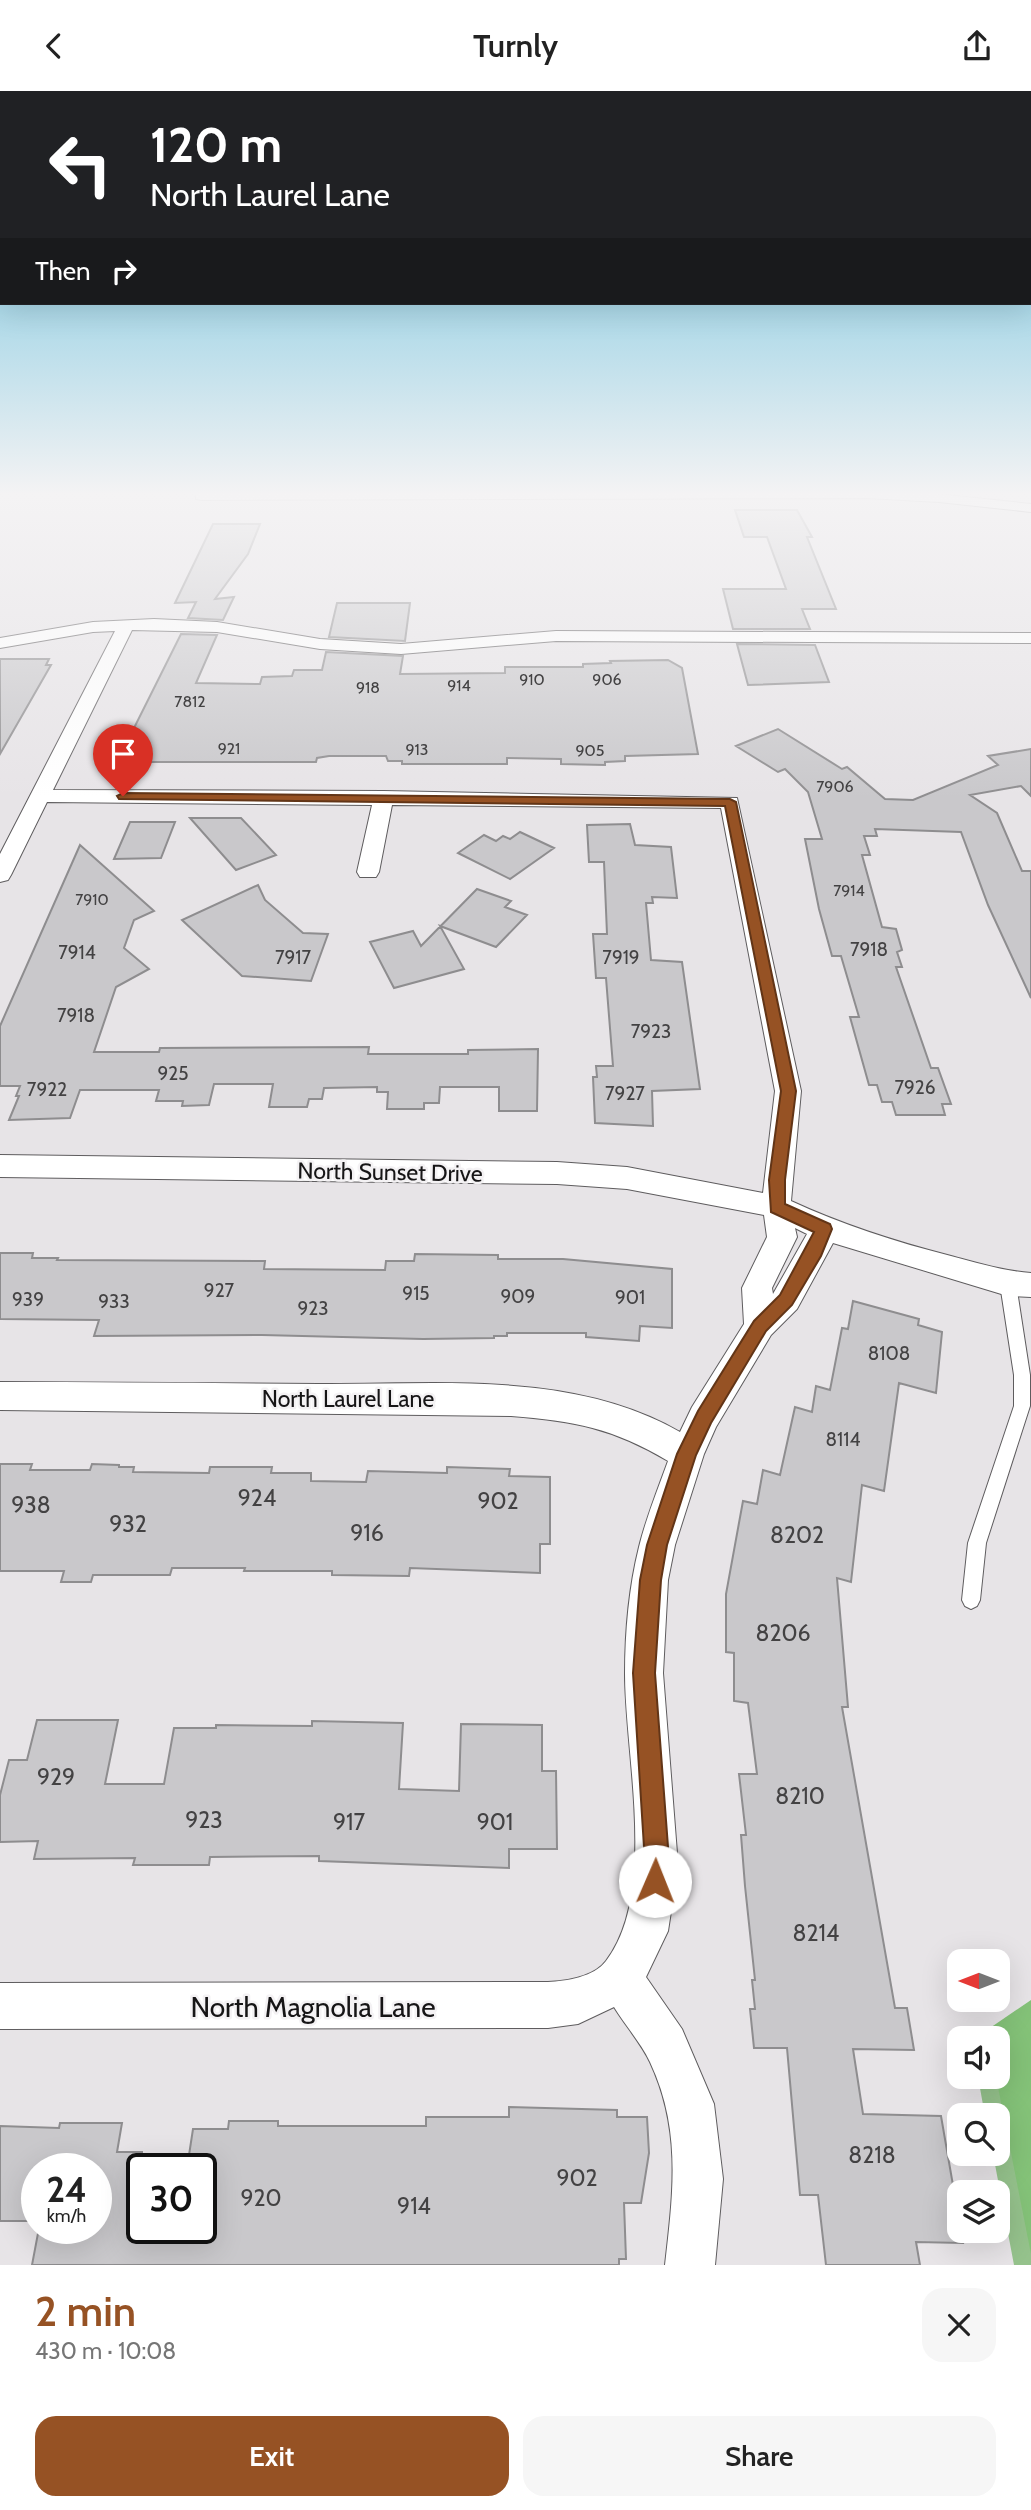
<!DOCTYPE html>
<html lang="en">
<head>
<meta charset="utf-8">
<style>
	:root { --surface:#fff; --page:#f6f6f6; --text:#222; --muted:#767676; --accent:#965224 }
	body { margin:0; font-family:Cabin,sans-serif; background:var(--page); color:var(--text); height:100vh; display:flex; flex-direction:column; font-size:26px; white-space:nowrap }
	* { box-sizing:border-box; margin:0 }
	p { font-size:23px; color:var(--muted) }
	.icon { flex:none; width:38px; height:38px; fill:none; stroke:currentColor; stroke-width:2; stroke-linecap:round; stroke-linejoin:round }
	.map { position:relative; height:2174px; overflow:hidden }
	.sheet { display:flex; flex-direction:column; background:var(--surface); flex:1 }
	.sheet>* { flex:none }
	.banner { position:absolute; left:0px; top:0px; width:1032px; height:214px; box-shadow:0 7px 28px #0002; background:#202124; color:#fff; overflow:hidden }
	.needle { width:46px; rotate:270deg }
	.controls { position:absolute; left:947px; top:1858px; display:grid; gap:14px }
	.controls a { display:grid; place-items:center; width:63px; height:63px; border-radius:14px; background:var(--surface); box-shadow:0 7px 28px #0002; font-size:35px }
	.speed { position:absolute; left:21px; top:2062px; display:flex; gap:14px; font-size:35px; font-weight:700; text-align:center }
	.speed>* { display:grid; place-content:center; width:91px; height:91px; border-radius:50%; background:var(--surface); box-shadow:0 7px 28px #0002; line-height:1 }
	.speed small { font-size:18px; font-weight:400 }
	.speed .limit { border:4px solid #111; border-radius:10px; background:#fff; color:#111 }
	.pin { position:absolute; display:grid; place-items:center; width:60px; height:60px; color:#fff; margin:-72px -30px; border-radius:50% 50% 50% 0; rotate:-45deg; box-shadow:0 0 7px #0007 }
	.pin .icon { rotate:45deg }
	.me { position:absolute; width:77px; margin:-38px; rotate:1deg; stroke-linejoin:round; filter:drop-shadow(0 0 5px #0008) }
	.turn { display:flex; align-items:center; gap:24px; height:147px; padding:0 35px; font-size:32px }
	.turn .icon { width:91px; height:91px; stroke-width:2.5 }
	.turn b { display:block; font-size:49px; line-height:60px }
	.then { display:flex; align-items:center; height:66px; padding:0 35px; background:#0003; gap:14px; font-size:26px }
	.round { display:grid; place-items:center; flex:none; width:74px; height:74px; border-radius:21px; background:var(--page) }
	.summary { display:flex; align-items:center; justify-content:space-between; height:119px; padding:0 35px }
	h1 { font-size:42px; font-weight:600; line-height:52px; color:var(--accent) }
	.primary-button { display:flex; gap:14px; margin-top:auto; padding:14px 35px }
	.primary-button a { flex:1; height:80px; border-radius:21px; background:var(--accent); color:#fff; font-size:28px; font-weight:600; line-height:80px; text-align:center }
	.primary-button a+a { background:var(--page); color:var(--text) }
	header { display:flex; justify-content:space-between; align-items:center; height:91px; padding:0 35px; background:var(--surface); font-size:32px; font-weight:600 }
	.map>svg:first-child { display:block }
	.green { fill:#95c28c }
	.forest { fill:#84c278 }
	.building { fill:#c9c8cb; stroke:#8e8d8f; stroke-width:2 }
	.lines { fill:none; stroke-linecap:round; stroke-linejoin:round }
	.service-casing { stroke:#5e5c5e; stroke-width:2 }
	.minor-casing { stroke:#5e5c5e; stroke-width:2 }
	.service { fill:#fff; fill-rule:evenodd }
	.minor { fill:#fff; fill-rule:evenodd }
	.route { fill:#965224; stroke:#623517; stroke-width:2 }
	.labels { text-anchor:middle; dominant-baseline:central; stroke-width:5; stroke-linejoin:round; paint-order:stroke }
	.far-number-label { font-size:16px; fill:#434243 }
	.number-label { font-size:19px; fill:#434243 }
	.street-label { font-size:23px; fill:#161516; stroke:#f4f2f4 }
	.near-number-label { font-size:23px; fill:#434243 }
	.near-street-label { font-size:28px; fill:#161516; stroke:#f4f2f4 }
</style>
</head>
<body>
<header><svg class="icon" aria-label="back" viewBox="0 0 24 24"><path d="M15 5l-7 7 7 7"/></svg>Turnly<svg class="icon" aria-label="share" viewBox="0 0 24 24"><path d="M12 15V3M7 8l5-5 5 5M5 13v7h14v-7"/></svg></header>
<div class="map">
<svg width="1031" height="2174" viewBox="0 0 1031 2174">
	<rect width="100%" height="100%" fill="#e7e4e7"/>
	<path class="green" d="M1031 1977V2174H1014L993 2063H998V2025H985L978 1986H998Z"/>
	<path class="forest" d="M1031 1909V2163L996 1986 998 1948H989L987 1939Z"/>
	<path class="building" d="M735 419H797L812 446H807L836 518H802L810 538H733L723 498H786L767 446H744Z
		M213 433H260L248 463 215 508 234 506 223 529 188 527 196 511 175 512Z
		M337 512H410L405 550 329 546Z
		M181 543 217 544 196 592 260 593 262 586 292 585 294 579H322L326 561 403 565 400 583 505 582V576H583V573L611 572 610 570 668 569 682 577 698 663 625 665V670L605 671V674L561 673V668L507 667V673H402V670H388L386 665H329L317 667 316 671H144L147 665H120Z
		M737 553 815 554 829 591 748 594Z
		M0 568H49L46 574H51L0 663Z
		M778 638 842 678 847 676 885 708 913 709 998 674 988 665 1031 658V705L1021 695 970 704 997 722 1022 780H1031V907L988 814 961 741 875 738 877 745H864L870 764H862L882 836 896 838 902 859 897 861 902 876H896L931 977H938L951 1013H942L945 1024H896L892 1011H882L877 994H869L850 926H859L841 865H832L819 818 805 748H822L808 701 785 678 778 681 736 655Z
		M190 727H241L276 764 236 779Z
		M130 731H175L161 767 114 768Z
		M630 733 635 754 671 756 677 807 652 806 653 812H646L651 869 682 871 700 998 652 1000 653 1035 595 1032 593 986H597L596 975H613L606 887H596L593 843H607L604 771H589L587 734Z
		M520 741 554 757 510 788 458 762 484 744 496 750 503 745 510 748Z
		M80 754 154 820 134 829 124 857 149 878 116 896 94 961H159L160 957 369 956 368 963H468V959L538 958 537 1020H499V996H440L439 1012H424V1018H387L388 1001H377V996L324 997 322 1008H309L307 1016H269L273 993H214L209 1014 182 1015 183 1010H156L159 999H80L70 1027 9 1029 19 1005H16L20 995H0V935Z
		M258 794 265 809 303 842 328 843 311 890 242 885 182 829Z
		M477 798 511 810 505 816 527 824 496 856 440 835 464 878 394 897 370 851 413 840 421 855Z
		M0 1162H33L32 1167H58L57 1169 265 1170 264 1178 385 1179 386 1170H414L415 1163 498 1164V1168H563L672 1178V1237L640 1235 639 1250 586 1246V1242H507V1245H494V1247L423 1248 262 1244 94 1245 99 1229 0 1228Z
		M853 1210 919 1228 918 1234 942 1241 936 1302 899 1292 884 1400 862 1394 851 1491 837 1487 848 1616H842L895 1917H907L914 1959 853 1958 863 2023 941 2025 963 2152 916 2151 920 2174H826L818 2104H800L787 1957H754L750 1918H755L752 1889H755L745 1795 741 1744H746L739 1683H757L748 1612 734 1610V1562L726 1561V1503L743 1410 757 1413 763 1379 780 1384 795 1316 812 1321 816 1295 830 1299 842 1237 848 1238Z
		M0 1373H32L30 1379H90L92 1373 119 1374V1376H134L133 1381 209 1382 210 1376H272L271 1382H311V1390L366 1391 368 1380 447 1382V1376L510 1378 509 1385 550 1386V1453H540V1482L410 1477 409 1485 332 1484V1480H244L245 1477H172L170 1484H93L91 1491H61L64 1480H0Z
		M37 1629H118L105 1693H164L174 1637H216V1634L312 1635V1630L403 1632 399 1698 459 1700 461 1633 542 1634V1680H556L557 1758H509V1777L319 1770V1765L210 1766 209 1774H133L135 1767 34 1768 38 1750 0 1751V1704L9 1669H27Z
		M509 2016 617 2019V2026H647L649 2062 641 2112H624L626 2168H619V2174H32L39 2137H96V2077H37V2130H0V2035L59 2037 60 2032H122L117 2061H142V2137H201V2077H187L193 2038H228L229 2030H278V2035H426V2026H509Z"/>
	<g class="lines">
		<g class="service-casing">
			<path id="service" d="M1008 1187 1013 1189 1016 1193 1030 1284V1315L986 1452 980 1509 977 1515 971 1518 965 1515 962 1509 968 1452 1014 1315V1284L1000 1193 1003 1189Z"/>
		</g>
		<g class="minor-casing">
			<path id="minor" d="M196 402H928L1031 413V421L939 411 868 407 201 409 196 408Z
				M154 528 217 531 320 548 401 553 556 540 1031 542V552L556 550 401 563 320 558 217 541 132 539 53 699 384 700 737 707 801 1000 791 1110C843 1134 896 1151 951 1165 978 1172 1003 1180 1031 1182V1206L1008 1205 833 1152 797 1218 771 1244 716 1336 704 1363 675 1454 668 1489 663 1582 678 1775 668 1840 646 1886 682 1938 714 2013 723 2088 715 2174H665C673 2103 682 2039 650 1971 641 1952 625 1934 614 1916L578 1933 548 1937 0 1938V1892L548 1891C566 1890 594 1886 606 1870 658 1802 625 1665 625 1583 625 1541 629 1496 639 1456 646 1427 658 1398 668 1370 613 1337 574 1330 511 1325L0 1319V1291C106 1291 212 1292 318 1293 437 1294 573 1279 680 1341L692 1316 744 1233 742 1197 767 1146 764 1124 627 1098 557 1093 0 1086V1064L557 1071 627 1076 763 1102 775 1000 721 717 392 714 379 781 376 786H360L357 781 372 714 47 711 11 784 8 789 0 791V763L115 540 93 541 0 557V547L93 531ZM795 1137 807 1143 773 1203 772 1197 797 1146Z"/>
		</g>
		<use href="#service" class="service"/>
		<use href="#minor" class="minor"/>
	</g>
	<linearGradient id="sky" x2="0" y2="1"><stop stop-color="#58bada"/><stop offset="0.57" stop-color="#f4f3f4"/><stop offset="1" stop-color="#f4f3f4" stop-opacity="0"/></linearGradient>
	<rect width="1031" height="707" fill="url(#sky)"/>
	<path class="route" d="M123 702 730 708 736 711 796 1000 785 1089V1113L830 1133 832 1138 821 1165 792 1214 766 1240 711 1332 696 1364 667 1454 661 1489 655 1582 668 1756 667 1790 664 1799 655 1803 647 1799 643 1790 644 1756 633 1582 640 1489 647 1454 677 1363 698 1320 754 1230 780 1204 814 1141 771 1121 769 1089 781 1000 725 715 119 708 117 705Z"/>
	<g class="labels">
		<g class="far-number-label">
			<text x="532" y="588">910</text>
			<text x="607" y="588">906</text>
			<text x="459" y="594">914</text>
			<text x="368" y="596">918</text>
			<text x="190" y="610">7812</text>
			<text x="229" y="657">921</text>
			<text x="417" y="658">913</text>
			<text x="590" y="659">905</text>
			<text x="835" y="695">7906</text>
			<text x="849" y="799">7914</text>
			<text x="92" y="808">7910</text>
		</g>
		<g class="number-label">
			<text x="869" y="858">7918</text>
			<text x="77" y="861">7914</text>
			<text x="293" y="866">7917</text>
			<text x="621" y="866">7919</text>
			<text x="76" y="924">7918</text>
			<text x="651" y="940">7923</text>
			<text x="173" y="982">925</text>
			<text x="915" y="996">7926</text>
			<text x="47" y="998">7922</text>
			<text x="625" y="1002">7927</text>
			<text x="219" y="1199">927</text>
			<text x="416" y="1202">915</text>
			<text x="518" y="1205">909</text>
			<text x="630" y="1206">901</text>
			<text x="28" y="1208">939</text>
			<text x="114" y="1210">933</text>
			<text x="313" y="1217">923</text>
			<text x="889" y="1262">8108</text>
			<text x="843" y="1348">8114</text>
		</g>
		<g class="street-label">
			<text transform="translate(390 1081) rotate(1)">North Sunset Drive</text>
			<text x="348" y="1308">North Laurel Lane</text>
		</g>
		<g class="near-number-label">
			<text x="257" y="1407">924</text>
			<text x="498" y="1410">902</text>
			<text x="31" y="1414">938</text>
			<text x="128" y="1433">932</text>
			<text x="367" y="1442">916</text>
			<text x="797" y="1444">8202</text>
			<text x="783" y="1542">8206</text>
			<text x="56" y="1686">929</text>
			<text x="800" y="1705">8210</text>
			<text x="204" y="1729">923</text>
			<text x="349" y="1731">917</text>
			<text x="495" y="1731">901</text>
			<text x="816" y="1842">8214</text>
			<text x="872" y="2064">8218</text>
			<text x="577" y="2087">902</text>
			<text x="261" y="2107">920</text>
			<text x="414" y="2115">914</text>
		</g>
		<g class="near-street-label">
			<text x="313" y="1916">North Magnolia Lane</text>
		</g>
	</g>
</svg>
<div class="controls">
<a><svg class="needle" viewBox="-14 -14 28 28"><path d="M0-13l5 13h-10z" fill="#e53935"/><path d="M0 13l5-13h-10z" fill="#767676"/></svg></a>
<a><svg class="icon" aria-label="sound" viewBox="0 0 24 24"><path d="M4 9h4l5-4v14l-5-4H4zM17 9q2 3 0 6"/></svg></a>
<a><svg class="icon" aria-label="search" viewBox="0 0 24 24"><circle cx="10" cy="10" r="6"/><path d="M15 15l6 6"/></svg></a>
<a><svg class="icon" aria-label="layers" viewBox="0 0 24 24"><path d="M12 4l9 5-9 5-9-5zM3 14l9 5 9-5"/></svg></a>
</div>
<div class="speed"><div>24<small>km/h</small></div><div class="limit">30</div></div>
<div class="pin" style="left:123px;top:705px;background:#d93025"><svg class="icon" aria-label="arrive" viewBox="0 0 24 24"><path d="M6 21V4h12l-3 4 3 4H6"/></svg></div>
<svg class="me" style="left:655px;top:1790px" viewBox="-20 -20 40 40"><circle r="19" fill="#fff"/><path d="M0-13L10 11 0 6-10 11z" fill="#965224"/></svg>
<div class="banner">
<div class="turn"><svg class="icon" aria-label="left" viewBox="0 0 24 24"><path d="M17 20v-9H6M10 6l-5 5 5 5"/></svg><div><b>120 m</b>North Laurel Lane</div></div>
<div class="then">Then<svg class="icon" aria-label="right" viewBox="0 0 24 24"><path d="M7 20v-9h11M14 6l5 5-5 5"/></svg></div>
</div>
</div>
<section class="sheet">
<div class="summary"><div><h1>2 min</h1><p>430 m · 10:08</p></div><a class="round"><svg class="icon" aria-label="close" viewBox="0 0 24 24"><path d="M6 6l12 12M18 6L6 18"/></svg></a></div>
<div class="primary-button"><a>Exit</a><a>Share</a></div>
</section>
</body>
</html>
